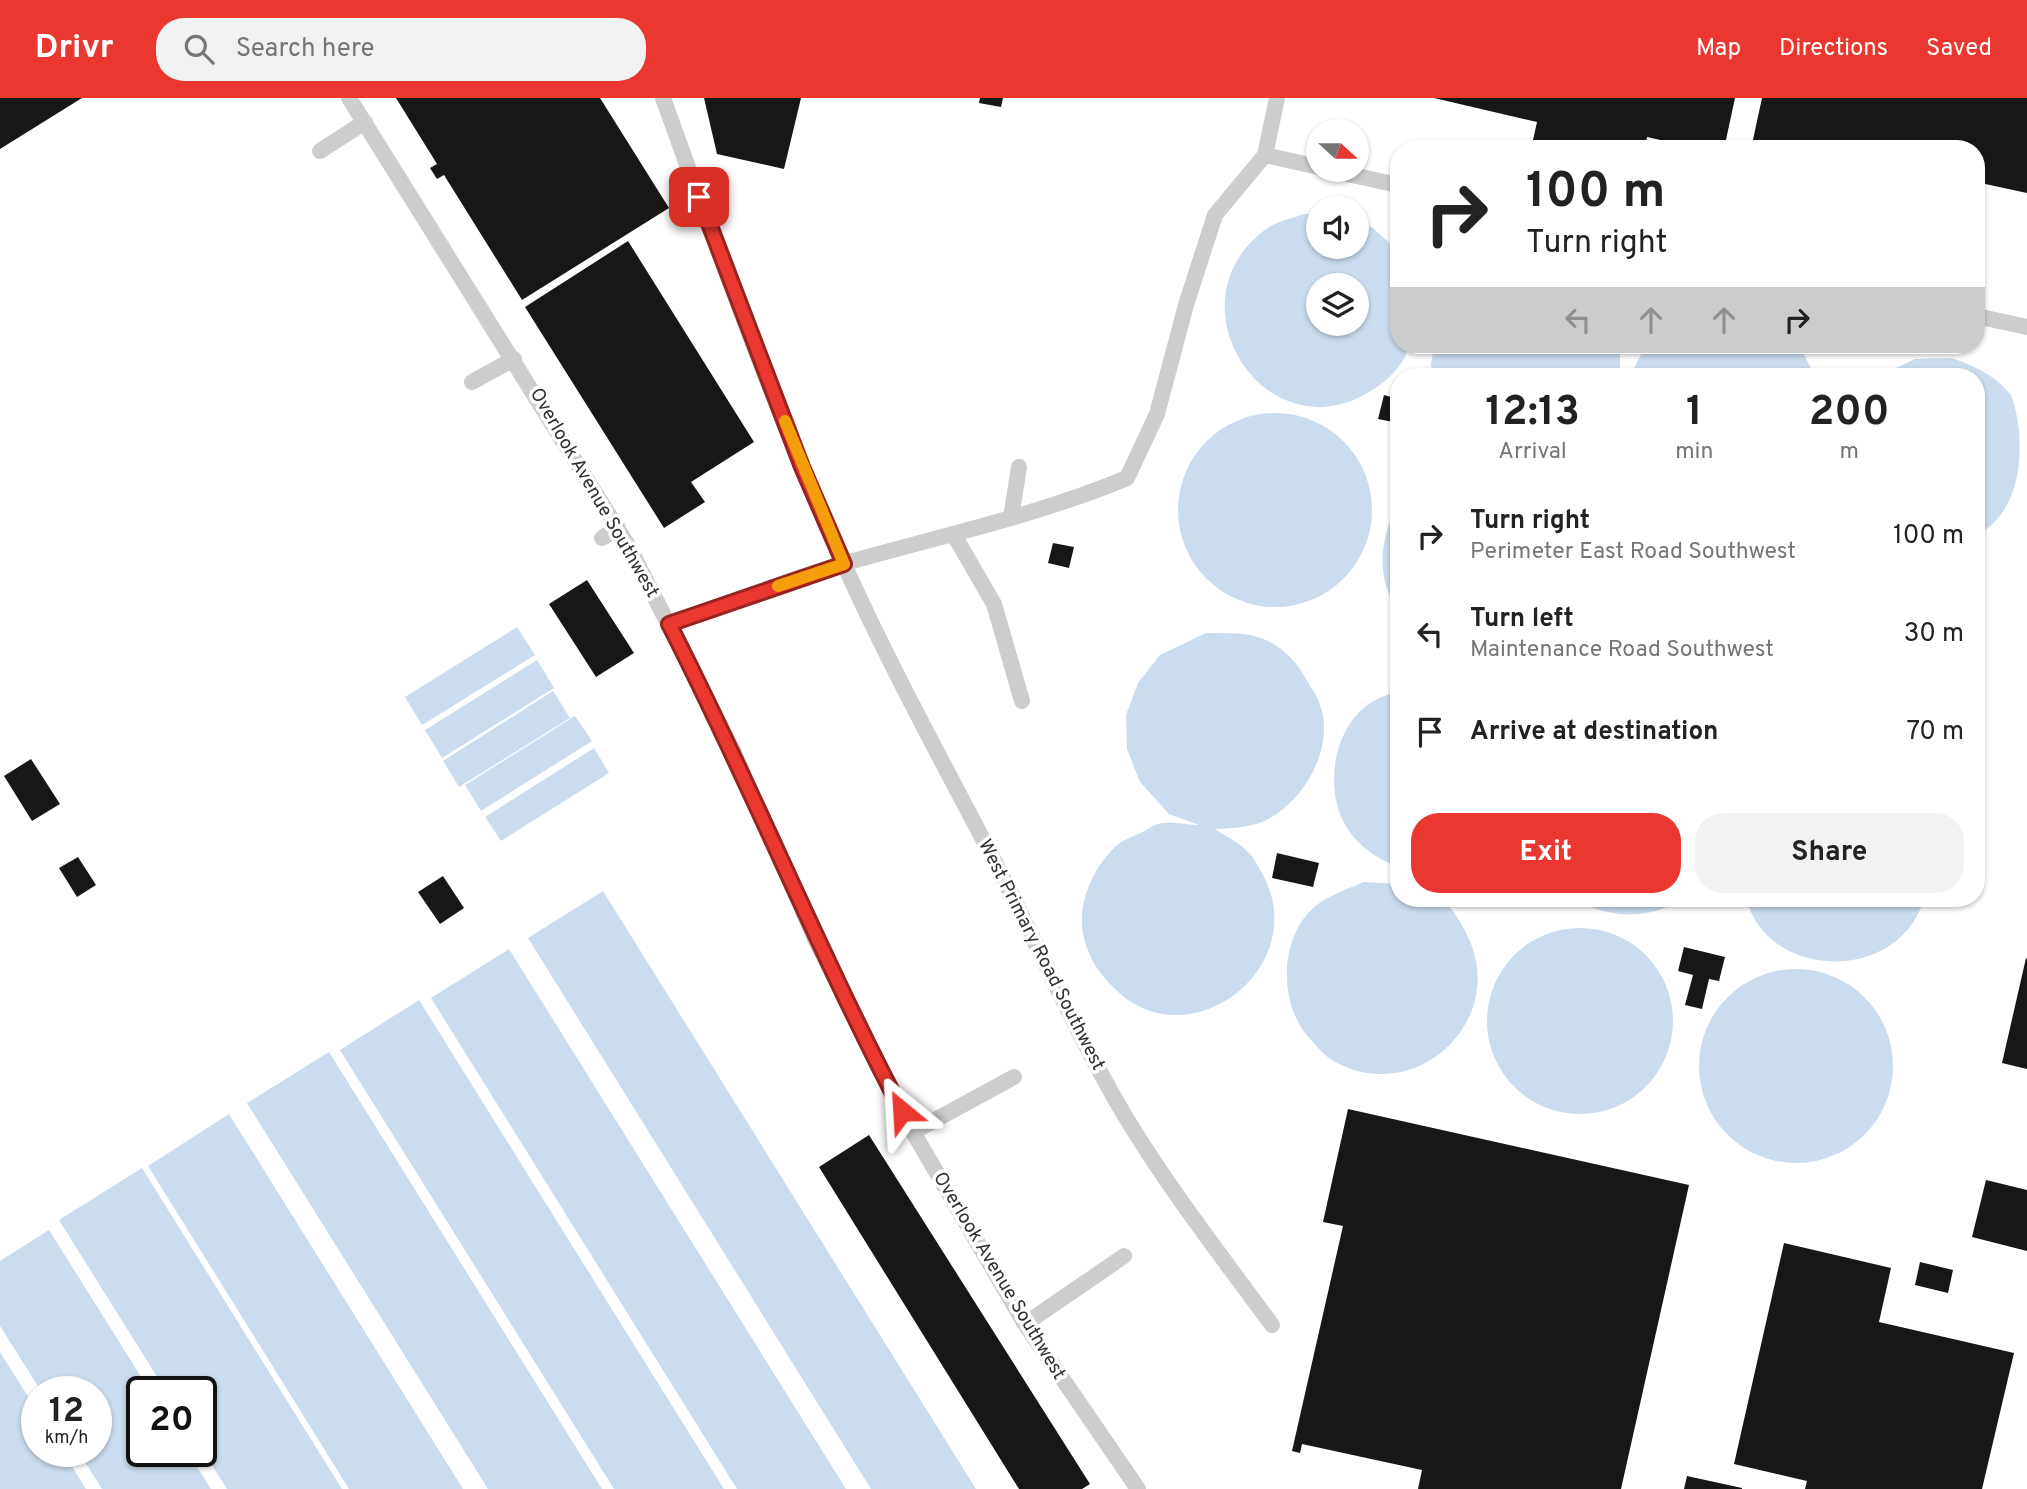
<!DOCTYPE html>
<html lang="en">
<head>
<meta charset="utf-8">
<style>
	:root { --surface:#fff; --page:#f2f2f2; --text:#222; --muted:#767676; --accent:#ea372f }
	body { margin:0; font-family:Overpass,sans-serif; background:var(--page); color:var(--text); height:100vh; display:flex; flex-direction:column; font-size:26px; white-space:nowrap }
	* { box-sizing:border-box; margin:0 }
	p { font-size:23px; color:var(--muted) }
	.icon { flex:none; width:38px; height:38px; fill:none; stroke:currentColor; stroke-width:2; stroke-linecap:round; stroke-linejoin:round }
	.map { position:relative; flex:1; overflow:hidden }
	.details { position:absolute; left:1390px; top:270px; width:595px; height:539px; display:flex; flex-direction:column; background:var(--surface); border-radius:28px; box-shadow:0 2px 5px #0004 }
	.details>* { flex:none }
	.top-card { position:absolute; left:1390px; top:42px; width:595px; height:214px; border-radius:28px; box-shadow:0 2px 5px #0004; background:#fff; color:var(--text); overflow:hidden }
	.needle { width:46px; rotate:111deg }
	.fabs { position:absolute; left:1306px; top:21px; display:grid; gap:14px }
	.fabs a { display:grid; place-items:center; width:63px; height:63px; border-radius:50%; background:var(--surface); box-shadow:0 2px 5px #0004; font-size:35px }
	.speed { position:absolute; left:21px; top:1278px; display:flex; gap:14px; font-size:35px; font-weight:700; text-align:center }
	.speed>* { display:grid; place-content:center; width:91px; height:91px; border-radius:50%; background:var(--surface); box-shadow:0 2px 5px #0004; line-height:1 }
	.speed small { font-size:18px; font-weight:400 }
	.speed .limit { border:4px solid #111; border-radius:10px; background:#fff; color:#111 }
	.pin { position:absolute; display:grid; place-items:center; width:60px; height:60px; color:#fff; margin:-30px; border-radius:14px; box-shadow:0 4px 10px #0006 }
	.me { position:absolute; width:77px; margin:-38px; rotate:333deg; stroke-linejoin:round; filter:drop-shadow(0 0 5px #0008) }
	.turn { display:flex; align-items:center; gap:24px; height:147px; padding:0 21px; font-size:32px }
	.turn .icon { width:91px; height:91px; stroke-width:2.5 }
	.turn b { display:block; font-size:49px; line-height:60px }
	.lanes { display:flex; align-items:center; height:66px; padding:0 21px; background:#0003; justify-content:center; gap:35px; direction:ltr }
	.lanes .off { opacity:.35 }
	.eta { display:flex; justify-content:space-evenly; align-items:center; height:119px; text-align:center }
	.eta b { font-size:42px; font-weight:700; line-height:49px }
	.primary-button { display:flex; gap:14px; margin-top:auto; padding:14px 21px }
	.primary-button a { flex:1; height:80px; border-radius:28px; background:var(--accent); color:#fff; font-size:28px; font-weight:700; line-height:80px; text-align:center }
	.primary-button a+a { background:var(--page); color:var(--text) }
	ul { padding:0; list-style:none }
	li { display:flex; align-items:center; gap:21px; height:98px; padding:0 21px }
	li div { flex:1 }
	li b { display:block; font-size:26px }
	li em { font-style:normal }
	header { display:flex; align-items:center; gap:42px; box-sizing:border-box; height:98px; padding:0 35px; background:var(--accent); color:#fff }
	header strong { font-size:33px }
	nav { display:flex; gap:38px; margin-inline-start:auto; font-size:24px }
	.search { width:490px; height:63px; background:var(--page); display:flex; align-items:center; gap:18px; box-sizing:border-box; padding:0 24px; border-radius:28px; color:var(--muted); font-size:26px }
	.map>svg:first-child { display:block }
	.water { fill:#cadced; fill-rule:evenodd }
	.building { fill:#171717 }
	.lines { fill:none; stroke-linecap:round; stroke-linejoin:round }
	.service { stroke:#cdcdcd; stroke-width:16 }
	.route-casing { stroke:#98241f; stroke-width:18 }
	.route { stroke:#ea372f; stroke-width:12 }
	.slow { stroke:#f59e0b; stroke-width:12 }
	.labels { text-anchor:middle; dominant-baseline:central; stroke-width:7; stroke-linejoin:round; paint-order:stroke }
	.street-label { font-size:19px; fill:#303030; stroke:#fff }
</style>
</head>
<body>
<header>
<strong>Drivr</strong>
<div class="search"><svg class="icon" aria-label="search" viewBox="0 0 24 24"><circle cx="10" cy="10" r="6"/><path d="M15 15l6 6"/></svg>Search here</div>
<nav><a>Map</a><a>Directions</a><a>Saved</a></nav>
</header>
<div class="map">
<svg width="2027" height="1391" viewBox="0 0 2027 1391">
	<rect width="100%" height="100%" fill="#fff"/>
	<path class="water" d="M1304 116H1318V149H1356V123L1373 130 1398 153V247H1410C1404 267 1387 284 1369 294 1263 358 1165 200 1269 129 1279 123 1293 120 1304 116ZM1318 187H1356V226H1318Z
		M1434 247H1620V278H1434L1431 267Z
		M1646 247H1799L1815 278H1630Z
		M1952 260C1976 269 1995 277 2011 297 2027 341 2024 415 1976 437V278H1879L1915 261Z
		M1178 412a97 97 0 1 1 194 0a97 97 0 1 1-194 0Z
		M1398 404V512C1374 478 1381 438 1398 404Z
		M1976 508C1988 535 1984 558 1976 585Z
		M517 529 535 557 422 627 405 599Z
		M1206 535C1221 536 1239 534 1254 538 1276 543 1296 561 1306 581 1310 588 1316 596 1319 604 1336 646 1307 698 1272 719 1254 730 1233 730 1215 731 1227 739 1239 744 1249 755 1255 761 1259 770 1263 777 1313 870 1187 966 1113 889 1099 875 1089 861 1084 840 1076 808 1092 771 1115 749 1122 742 1134 738 1143 734 1148 731 1155 726 1162 725 1173 723 1187 727 1199 727L1169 716 1140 684 1127 651 1126 617 1138 585 1160 557Z
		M537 562 554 590 442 660 425 632Z
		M1398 592V769C1378 761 1359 749 1347 730 1324 694 1332 631 1369 606 1378 600 1389 596 1398 592Z
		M553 593 570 620 459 689 443 663Z
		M575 618 592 643 481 713 465 687Z
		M594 650 609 675 501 743 485 719Z
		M1364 784 1398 786V800C1410 800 1430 796 1440 802 1453 809 1459 822 1466 835 1512 922 1412 1014 1329 960 1322 955 1316 947 1310 941 1277 906 1278 833 1321 804 1334 796 1350 790 1364 784Z
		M603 793 976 1391H871L528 840Z
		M1573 800H1682C1650 824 1605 820 1573 800Z
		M1746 800H1924C1902 884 1768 885 1746 800Z
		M1487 923a93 93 0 1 1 186 0a93 93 0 1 1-186 0Z
		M509 851 846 1391H737L431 900Z
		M1699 968a97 97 0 1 1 194 0a97 97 0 1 1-194 0Z
		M419 902 724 1391H614L340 952Z
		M329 954 602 1391H488L247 1005Z
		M229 1016 463 1391H349L148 1068Z
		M142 1070 342 1391H227L201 1350V1293H166L59 1122Z
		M49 1132 150 1293H142V1353H187L211 1391H102L78 1353H96V1293H41L0 1228V1163Z
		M0 1254 37 1313V1353H62L86 1391H0Z"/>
	<path class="building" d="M0 0H82L0 51Z
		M396 0H600L669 110 522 202 444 77 437 81 430 70 437 66Z
		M704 0H801L784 71 717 56Z
		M980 0H1003L1001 9 979 5Z
		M1434 0H1735L1724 51H1700L1647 39 1645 51H1531L1537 24Z
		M1762 0H2027V95L1976 84V51H1751Z
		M628 143 754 344 691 384 705 404 664 430 525 209Z
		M1384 297 1398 301V325L1378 321Z
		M1053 445 1074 449 1069 470 1048 465Z
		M587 482 634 555 596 579 549 506Z
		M31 661 60 706 32 723 4 678Z
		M1277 755 1319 765 1313 789 1272 780Z
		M78 759 96 787 77 799 59 770Z
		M443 778 464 810 440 826 418 794Z
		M1684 849 1725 859 1719 883 1709 881 1702 911 1685 907 1693 877 1678 873Z
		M2026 860 2027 861V971L2002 965Z
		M1348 1011 1689 1087 1621 1391H1418L1422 1372 1302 1346 1300 1355 1292 1353 1343 1128 1323 1124Z
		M869 1037 1090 1386 1082 1391H1019L819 1069Z
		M1986 1082 2027 1092V1153L1972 1139Z
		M1784 1145 1891 1170 1879 1224 2014 1255 1982 1391H1805L1807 1383 1734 1366Z
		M1920 1164 1953 1172 1948 1195 1915 1187Z
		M1687 1378 1742 1390V1391H1684Z"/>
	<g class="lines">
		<path class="service" d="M349 0 629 449 733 653 816 843 913 1034 1025 1226 1138 1391
			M663 0C719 156 775 313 843 464 890 569 946 670 999 772 1041 854 1078 939 1125 1018 1169 1091 1222 1159 1272 1227
			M320 53 365 24
			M1265 57 1318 69
			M1329 72 1398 87
			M1976 218 2027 229
			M472 284 514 261
			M1011 420 1019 369
			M954 437 994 506 1022 603
			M602 440 618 430
			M669 526C728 506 786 482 846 465 940 438 1036 418 1127 380L1157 316 1186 207 1215 117 1265 57 1277 0
			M913 1034 1014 979
			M1025 1226 1124 1158"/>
	</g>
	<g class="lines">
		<g class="route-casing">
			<path id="route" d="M699 99 802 369 844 466 669 526C751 686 818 853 902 1013"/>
		</g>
		<use href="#route" class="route"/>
		<path class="slow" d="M778 488 844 466 785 323"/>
	</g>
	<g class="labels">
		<g class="street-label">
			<text transform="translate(594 395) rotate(60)">Overlook Avenue Southwest</text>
			<text transform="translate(1041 857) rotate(63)">West Primary Road Southwest</text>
			<text transform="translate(999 1178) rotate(59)">Overlook Avenue Southwest</text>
		</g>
	</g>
</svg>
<div class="fabs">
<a><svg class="needle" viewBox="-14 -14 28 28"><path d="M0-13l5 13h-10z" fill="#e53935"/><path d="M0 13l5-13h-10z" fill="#767676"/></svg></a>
<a><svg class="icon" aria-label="sound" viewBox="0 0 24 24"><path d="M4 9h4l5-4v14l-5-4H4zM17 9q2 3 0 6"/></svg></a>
<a><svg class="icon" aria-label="layers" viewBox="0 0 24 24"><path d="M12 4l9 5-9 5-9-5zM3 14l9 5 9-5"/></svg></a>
</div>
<div class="speed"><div>12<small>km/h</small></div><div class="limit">20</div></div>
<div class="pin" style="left:699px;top:99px;background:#d93025"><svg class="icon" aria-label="arrive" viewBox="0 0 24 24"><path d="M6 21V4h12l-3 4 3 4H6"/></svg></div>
<svg class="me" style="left:902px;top:1013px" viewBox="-20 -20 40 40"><path d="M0-17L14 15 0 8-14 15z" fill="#ea372f" stroke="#fff" stroke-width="4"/></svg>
<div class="top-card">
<div class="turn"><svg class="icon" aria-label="right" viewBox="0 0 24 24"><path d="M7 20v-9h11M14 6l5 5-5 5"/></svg><div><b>100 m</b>Turn right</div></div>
<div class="lanes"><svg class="icon off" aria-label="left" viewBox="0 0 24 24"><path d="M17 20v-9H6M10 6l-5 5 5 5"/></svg><svg class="icon off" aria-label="ahead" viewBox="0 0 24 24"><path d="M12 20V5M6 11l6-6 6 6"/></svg><svg class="icon off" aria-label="ahead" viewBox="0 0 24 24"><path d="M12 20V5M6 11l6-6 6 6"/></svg><svg class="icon" aria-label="right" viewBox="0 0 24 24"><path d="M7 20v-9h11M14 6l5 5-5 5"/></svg></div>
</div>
<section class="details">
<div class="eta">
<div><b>12:13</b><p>Arrival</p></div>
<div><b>1</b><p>min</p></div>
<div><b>200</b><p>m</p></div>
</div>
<ul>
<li><svg class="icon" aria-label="right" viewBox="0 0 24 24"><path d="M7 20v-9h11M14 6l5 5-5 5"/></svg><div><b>Turn right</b><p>Perimeter East Road Southwest</p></div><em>100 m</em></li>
<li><svg class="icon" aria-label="left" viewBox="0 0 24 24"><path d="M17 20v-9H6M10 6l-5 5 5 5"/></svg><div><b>Turn left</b><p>Maintenance Road Southwest</p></div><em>30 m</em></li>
<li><svg class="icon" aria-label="arrive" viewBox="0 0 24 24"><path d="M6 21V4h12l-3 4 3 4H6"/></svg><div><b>Arrive at destination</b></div><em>70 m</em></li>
</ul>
<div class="primary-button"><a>Exit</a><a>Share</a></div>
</section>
</div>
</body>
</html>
